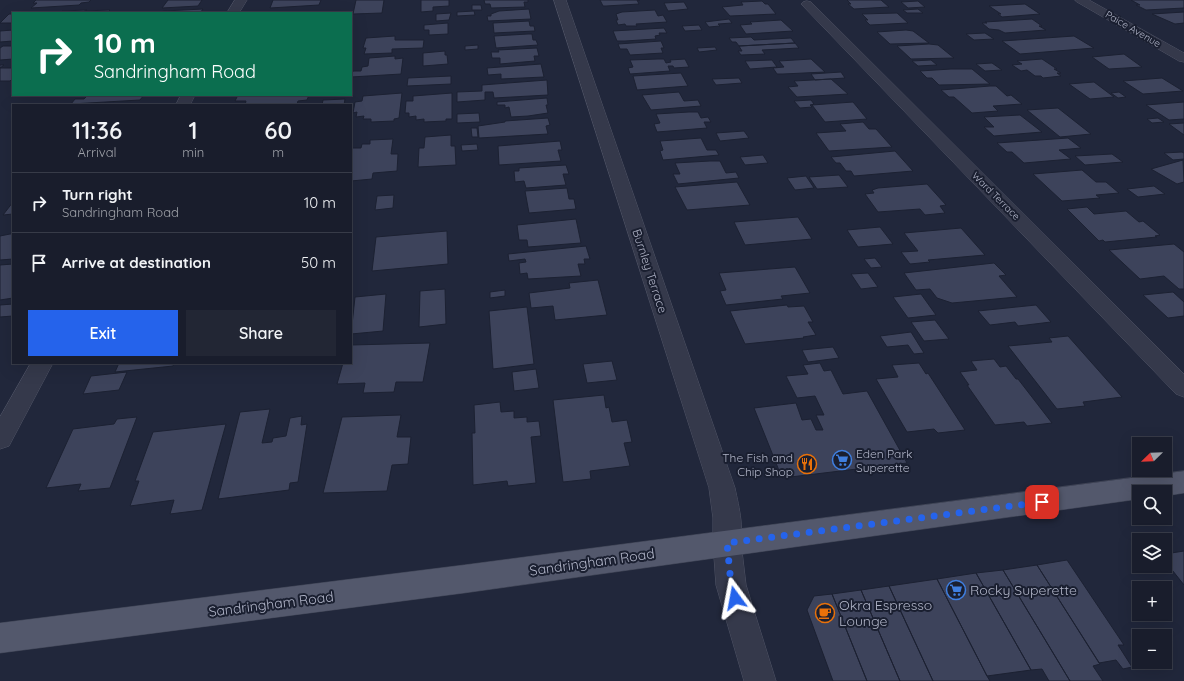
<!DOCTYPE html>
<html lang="en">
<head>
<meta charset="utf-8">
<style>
	:root { --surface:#191d2c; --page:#222634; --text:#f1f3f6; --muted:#9fa2a9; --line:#373b48; --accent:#2563eb }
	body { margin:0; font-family:Quicksand,sans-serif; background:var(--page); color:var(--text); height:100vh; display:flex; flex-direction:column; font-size:15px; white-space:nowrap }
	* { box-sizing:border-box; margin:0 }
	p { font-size:13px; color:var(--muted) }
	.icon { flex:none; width:22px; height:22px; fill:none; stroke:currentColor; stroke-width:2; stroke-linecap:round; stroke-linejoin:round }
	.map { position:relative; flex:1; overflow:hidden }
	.drawer { position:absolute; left:12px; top:104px; width:340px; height:260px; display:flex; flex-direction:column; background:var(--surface); border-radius:0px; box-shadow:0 4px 16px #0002,0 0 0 1px var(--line) }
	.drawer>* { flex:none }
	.hud { position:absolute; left:12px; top:12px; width:340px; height:84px; border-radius:0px; box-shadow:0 4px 16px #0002,0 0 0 1px var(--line); background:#0b6e4f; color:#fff; overflow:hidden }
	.needle { width:26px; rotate:247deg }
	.fabs { position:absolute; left:1132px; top:437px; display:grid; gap:8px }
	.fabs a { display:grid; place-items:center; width:40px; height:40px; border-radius:0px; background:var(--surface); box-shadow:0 4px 16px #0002,0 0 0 1px var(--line); font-size:20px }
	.pin { position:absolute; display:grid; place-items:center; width:34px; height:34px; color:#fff; margin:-17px; border-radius:8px; box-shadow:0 2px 6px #0006 }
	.me { position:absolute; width:44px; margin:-22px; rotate:347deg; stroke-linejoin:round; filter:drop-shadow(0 0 3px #0008) }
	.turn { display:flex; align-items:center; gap:14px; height:84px; padding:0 16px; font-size:18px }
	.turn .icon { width:52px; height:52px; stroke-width:2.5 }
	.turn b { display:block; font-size:28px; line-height:34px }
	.eta { display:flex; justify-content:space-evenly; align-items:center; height:68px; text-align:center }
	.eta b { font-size:24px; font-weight:600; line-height:28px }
	.primary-button { display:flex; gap:8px; margin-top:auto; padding:8px 16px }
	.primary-button a { flex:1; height:46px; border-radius:0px; background:var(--accent); color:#fff; font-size:16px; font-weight:600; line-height:46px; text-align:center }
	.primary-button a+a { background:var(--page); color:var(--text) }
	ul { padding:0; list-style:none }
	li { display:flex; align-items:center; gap:12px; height:60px; padding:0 16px; border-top:1px solid var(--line) }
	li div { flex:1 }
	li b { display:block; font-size:15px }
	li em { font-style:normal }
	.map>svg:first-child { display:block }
	.building { fill:#3d435b; stroke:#1c2132 }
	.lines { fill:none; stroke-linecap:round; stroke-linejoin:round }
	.minor-casing { stroke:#505466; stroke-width:1 }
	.tertiary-casing { stroke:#505466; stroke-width:1 }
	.primary-casing { stroke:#3e4354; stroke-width:1 }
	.minor { fill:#35394b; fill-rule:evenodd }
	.tertiary { fill:#35394b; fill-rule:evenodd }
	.primary { fill:#53586c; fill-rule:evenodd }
	.route { stroke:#2563eb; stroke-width:7; stroke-dasharray:0 12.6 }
	.labels { text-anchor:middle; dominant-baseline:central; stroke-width:4; stroke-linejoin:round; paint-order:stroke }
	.far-street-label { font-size:10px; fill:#b0b4c7; stroke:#1a1f30 }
	.street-label { font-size:12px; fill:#b0b4c7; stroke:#1a1f30 }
	.poi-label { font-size:12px; fill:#b0b4c7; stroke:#1a1f30; text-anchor:start }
	.near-street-label { font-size:14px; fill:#b0b4c7; stroke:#1a1f30 }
	.near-poi-label { font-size:14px; fill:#b0b4c7; stroke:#1a1f30; text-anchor:start }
</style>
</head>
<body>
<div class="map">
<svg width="1184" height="681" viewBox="0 0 1184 681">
	<rect width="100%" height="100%" fill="#21273b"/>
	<path class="building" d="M36 0H91L89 2 81 3 79 5 31 8 37 3H33Z
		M168 0H202L198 6 162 8Z
		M273 0H321L319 5 270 8Z
		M356 0H384L382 13 353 14Z
		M421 0H449V6L433 7V11L421 12Z
		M484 0H528V2H524L525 7 491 8 490 4H485Z
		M600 0H640H637L639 4 606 6H603Z
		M847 0H881L889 7 854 9 848 4H851Z
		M1131 0H1184V8L1146 10 1136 5H1140Z
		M762 1 765 4H768L776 14 730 16 722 7 743 5 741 2Z
		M918 1 925 7 908 8 901 2Z
		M684 2 688 9 668 11 664 3Z
		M1025 4 1040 14 1002 17 998 14H1001L989 6Z
		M472 5H481L482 10H472Z
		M203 9 200 13H157L164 11Z
		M529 9 531 19 488 21 487 16H491V14L499 11Z
		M918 9 923 13H907L903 10Z
		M87 10 82 13H60L62 11Z
		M110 10 107 13H82L84 11Z
		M655 10 658 16 663 15 667 22 636 24 637 26H626L625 24 618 25 616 20H618L616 14 622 12Z
		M474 11 475 15 457 16V12Z
		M1184 12V23L1175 24 1152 14Z
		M451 13 449 20 436 21V14Z
		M897 13 908 23 870 25 865 20H868L862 14Z
		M9 14H13V23H0Z
		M729 19 732 23 718 24 720 26 709 27 705 22Z
		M1032 19 1042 26H1039L1046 30 1005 33 999 30 989 29 982 23H987L985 22Z
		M781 20 793 31 746 34 740 25 752 24 750 22Z
		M529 21 530 26H534L535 31 494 33 493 23Z
		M448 23V34L429 35V30H424V25Z
		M699 25 702 30 685 31 682 26Z
		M664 28 667 33H659L660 35 655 36 656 39 625 41H617L613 31Z
		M13 30V41L0 42V31Z
		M906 30 913 31 929 43 890 44 877 32Z
		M985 33 994 39 974 40 966 34Z
		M528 34H532L533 40H536L538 45 496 48 494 36Z
		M395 36V40H424L423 48 392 49V53L364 54 366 48H363L366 38Z
		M1074 36 1094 48 1020 54 1002 41Z
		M751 37 754 40 791 38 795 43 739 46 736 42H732L729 38Z
		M661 41 664 48H661L663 53 630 55 627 49H620L618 44Z
		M795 43 799 48 762 50 765 54 741 55 738 51H742L739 46Z
		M929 44 938 45 954 58 911 59 897 46Z
		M478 45V49L465 50V46Z
		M3 46H13V59L0 60V48Z
		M715 47 717 50 699 52 697 48Z
		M537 48 539 56H534L535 61 500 64V58H492L491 52H499L498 50Z
		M445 51V55H447L448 64 423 66V53Z
		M1124 54 1142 67 1109 69 1092 57Z
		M395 56V59L403 58 401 74 351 77 353 71H361L362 67 368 66 369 58Z
		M658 59H664L666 63 671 62 670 60 685 59 689 67 674 68 673 66H668L670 71 630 74 628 68 633 67 630 60Z
		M811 59 825 72 783 74H777L773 68 784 67 779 61Z
		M1042 59 1057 69H1054L1061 73H1057L1061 76 1043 78 1041 76H1035L1027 70 1021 71 1012 65 1022 64 1017 61Z
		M772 60 777 67 750 69 745 61Z
		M931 60 937 65 918 66 912 61Z
		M992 63 1002 70 985 71 976 64Z
		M541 64 544 77 501 79V74L488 75 487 68Z
		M0 65H4L0 68H13V78L10 81H0Z
		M951 69H972L990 84 939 85 932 78H927L920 71Z
		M841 72 845 78 815 80 811 74Z
		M681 73 688 86 637 90 633 76Z
		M451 76V84L407 86 408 78Z
		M739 78 742 83 716 85 712 79Z
		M1162 78 1183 91 1143 94 1123 81Z
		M831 79 848 94 797 97 788 87 798 86 794 81Z
		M547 80 548 95 494 98 493 92H485V100L457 102V92L482 91V85Z
		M1094 82 1114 97 1090 99 1069 84Z
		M990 86H996L1007 96 1011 95 1022 104 993 106 998 111 972 113 954 97H949L941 90Z
		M679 92 684 101 698 100 701 106 651 110 642 95Z
		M1119 92 1126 97 1118 98 1111 93Z
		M402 93 399 118 394 119V121L371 122V119H363L364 116 356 117 357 112 353 113 355 102 362 101 363 96Z
		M452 93V119H446V121L424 122V119L416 120V116L409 117V113H405L406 101H413V96Z
		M88 95H144L140 100 71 104 75 99H84Z
		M238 95H309L307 100 298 101 297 104 287 105H245L246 101H235Z
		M547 98 548 105H546L548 113 528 116 511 117 509 107 505 108V105H497V102Z
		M345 99 344 105H322L323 100Z
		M811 100 814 104 810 105 812 107 800 108 794 101Z
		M853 102 867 119 825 122 812 105Z
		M1184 102V119L1169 120 1146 105Z
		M1058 108 1091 134 1060 137 1027 110Z
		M689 112H698L701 118 708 117 711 122H704L707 128 657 132 654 124 660 123 656 114Z
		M479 113 480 122 457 123V114Z
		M1020 115 1042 132 994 136 984 127H994L984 117Z
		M548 118 550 125 546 126 548 134 479 138 478 126 505 122V121Z
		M1158 118 1164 122 1152 123 1147 119Z
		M863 122 869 129H876L892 147 829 151 816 133 846 131 840 124Z
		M1184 123V135L1169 124Z
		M471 128H477L478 137H472Z
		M744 131 749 138 720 141 716 133Z
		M451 135V146H455L456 165 418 167 419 148H424L425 137Z
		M701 138 707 150H716L719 155 663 160 660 151 663 150 660 141Z
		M1068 138 1081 148 1059 150 1071 159 1024 163 1012 152H1007L997 143Z
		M393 139 391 154H398L397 171 373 173 372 179 351 181 352 148H361L362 144H370V140Z
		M560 141 562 150H558L561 161 499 165 498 146Z
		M477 144 478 150 462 151 461 145Z
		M895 151 913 171 854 176 851 171H846L840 163H836L831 157Z
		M1182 152 1184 153V159L1173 160 1164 153Z
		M1112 154 1123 162 1085 165 1075 156Z
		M763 155 768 163 745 165 740 157Z
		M1183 160 1184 182 1177 184 1151 169Z
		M710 161H720L726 173 736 172 739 178 678 184 673 174H680L675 163Z
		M566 165 569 174H563L566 185 526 188 524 181 515 182 514 171H519V168Z
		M1082 170 1096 182H1106L1119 193 1096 195 1100 198 1062 201 1033 174Z
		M839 175 848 187 817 189 809 177Z
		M806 176 814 188 795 190 787 178Z
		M737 182 750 205 687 210 675 187Z
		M927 184 946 205 940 206 945 213 925 215 920 209 878 212 865 194 874 193 872 190 878 188Z
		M1154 186 1165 194 1138 197 1127 189Z
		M567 188 569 199H574L576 209 529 213 525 191Z
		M394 195 393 208 375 210 377 196Z
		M13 202V214L3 215Z
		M1087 207 1094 214 1126 211 1139 222 1143 221 1160 235 1155 236 1157 237 1105 242 1103 240 1099 241 1067 209Z
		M798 217 812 239 745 245 734 222Z
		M576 219 581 243 528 247 527 240H519L517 225Z
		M880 227 893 244 858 247 847 230Z
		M961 228 985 255 928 260 930 262 910 264 901 252 918 251 904 233Z
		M447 231 448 264 372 271 376 237Z
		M10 234H13V259L0 260V236Z
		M1174 244 1184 252V289H1179L1164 276 1140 279 1109 250Z
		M586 246 590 259H584L585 264H578L581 276 528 279 527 273 520 274 519 263 526 262 525 259 509 261 508 254Z
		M875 258 882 267 871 268 864 259Z
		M994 263 1006 275 999 276 1017 297 952 303 937 298 930 289 916 290 904 273Z
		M13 264V298L0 300V265Z
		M795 267 810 293 781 296 783 299 726 305 720 291 726 290 719 273Z
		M868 273 878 287 861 289 851 274Z
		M598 280 607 315 555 320 553 306 531 308 529 293 570 288 569 283Z
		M445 289 446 324 419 327 420 291Z
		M505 290V296L490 298V292Z
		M1173 292 1184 302V316L1168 318 1143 295Z
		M386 294 383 331 351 334 355 297Z
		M921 294 936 315 908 318 893 297Z
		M13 304V316L0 317V305Z
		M787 305 788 307 804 306 813 322H808L816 335 803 337 804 338 745 344 730 311Z
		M1036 305 1051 322 1018 326 1015 322 990 325 978 311Z
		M527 307 534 364 493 369 489 311Z
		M935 320 949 339 924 341 911 322Z
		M911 332 924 353 914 354 908 345 887 347 880 336Z
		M1068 336 1122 397 1083 402 1085 406 1057 409 1008 346 1052 342 1049 338Z
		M430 343 423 382H396L394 392 363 393 365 383 337 384 343 363H351V345Z
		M833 347 839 358 808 362 802 350Z
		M994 359 1000 367 1006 366 1016 379H1018L1052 423 1027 426 1024 422 995 425 967 385H969L960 372 977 370 971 361Z
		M612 361 617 380 587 383 583 364Z
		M119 363H182L174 364 173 366 115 372Z
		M820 363 824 371 831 370 843 394 867 391 907 463 782 478 754 408 796 403 802 420 811 419 816 430H823L816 415H824L815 396 797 398 786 376 808 374 803 365Z
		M919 363 926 374 928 373 965 430 938 433 934 429 907 432 876 379 898 377 892 365Z
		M536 369 539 388 514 391 512 372Z
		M127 372 119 390 83 394 91 376Z
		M604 395 606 408 609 407 612 422 627 420 632 442 624 443 630 466 590 471 591 479 563 482 553 400Z
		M500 402 501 412 514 411V418L527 417V422L539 421 541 436 531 437 536 483 508 486 507 481 473 485 472 433H475L474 405Z
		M270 409 262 443 272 442 273 438 286 436 290 418 302 416 301 425 307 424 298 482 290 483 289 490 218 499 240 412Z
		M401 415 397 437H411L408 464 392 465 387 491 323 493 342 417Z
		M137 417 110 488 78 491 81 484 46 488 73 429 114 424 117 419Z
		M226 424 202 510 170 514 174 500 130 506 139 481H135L153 432Z
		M1184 551V585L1165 561V554Z
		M1067 560 1124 645H1118L1132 667 1123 669 1116 660 1099 663 1037 565Z
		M1037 565 1100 664 1093 666 1103 681H1070L1003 570Z
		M1003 570 1070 681H1049L1042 669 1031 670 976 573Z
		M976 573 1031 670 987 676 937 579Z
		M937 579 987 676 990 681H933L889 586Z
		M889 586 933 681H900L861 590Z
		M861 590 900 681H867L832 594Z
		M832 594 867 681H833L807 610 814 596Z"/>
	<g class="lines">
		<g class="minor-casing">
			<path id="minor" d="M235 0H247L239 13H227Z
				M554 0H566L735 488C739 508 746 532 737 552L727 556 717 552 713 543V518L709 488Z
				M1075 0H1089L1184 53V62L1179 61 1077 2Z
				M807 1 811 2 1184 374V397L1176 394 803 6 801 4 803 2Z
				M181 95H195L190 105H176Z
				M31 363H53L9 446 0 449V417Z"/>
		</g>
		<g class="tertiary-casing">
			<path id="tertiary" d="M727 530 737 534 741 543 746 585 776 681H744L716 585 713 543 717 534Z"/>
		</g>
		<g class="primary-casing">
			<path id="primary" d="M1184 471V493L1165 496V492H1139V499L464 593 0 653V623L464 565Z"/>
		</g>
		<use href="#minor" class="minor"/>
		<use href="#tertiary" class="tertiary"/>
		<use href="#primary" class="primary"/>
	</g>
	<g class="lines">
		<path class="route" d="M735 598 731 584 727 543 1042 502"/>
	</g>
	<defs>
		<g id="supermarket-ring" transform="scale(1)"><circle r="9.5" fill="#1a1f30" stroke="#3f7fe0" stroke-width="1.5"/><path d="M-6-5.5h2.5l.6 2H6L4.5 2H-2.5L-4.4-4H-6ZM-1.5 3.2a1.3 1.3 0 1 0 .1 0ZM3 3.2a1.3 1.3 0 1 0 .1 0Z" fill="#3f7fe0"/></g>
		<g id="restaurant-ring" transform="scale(1)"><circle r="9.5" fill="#1a1f30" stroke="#e8710a" stroke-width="1.5"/><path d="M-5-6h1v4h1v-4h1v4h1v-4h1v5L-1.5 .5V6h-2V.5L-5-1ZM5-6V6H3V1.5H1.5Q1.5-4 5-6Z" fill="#e8710a"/></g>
		<g id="cafe-ring" transform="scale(1)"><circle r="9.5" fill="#1a1f30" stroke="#e8710a" stroke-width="1.5"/><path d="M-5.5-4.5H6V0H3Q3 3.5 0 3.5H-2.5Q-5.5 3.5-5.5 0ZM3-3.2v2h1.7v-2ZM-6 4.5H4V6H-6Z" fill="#e8710a"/></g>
	</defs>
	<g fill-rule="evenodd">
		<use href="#supermarket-ring" x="842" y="460"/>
		<use href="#restaurant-ring" x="807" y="464"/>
		<use href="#supermarket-ring" x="956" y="590"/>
		<use href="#cafe-ring" x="825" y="613"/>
	</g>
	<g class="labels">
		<g class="far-street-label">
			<text transform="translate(1133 29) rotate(30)">Paice Avenue</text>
			<text transform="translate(996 196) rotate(45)">Ward Terrace</text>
		</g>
		<g class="street-label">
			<text transform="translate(650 271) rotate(72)">Burnley Terrace</text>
		</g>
		<g class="poi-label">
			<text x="856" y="453">Eden Park<tspan x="856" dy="14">Superette</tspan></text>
			<text x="793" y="457" text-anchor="end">The Fish and<tspan x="793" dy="14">Chip Shop</tspan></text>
		</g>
		<g class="near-street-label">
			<text transform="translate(592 562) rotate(-8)">Sandringham Road</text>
			<text transform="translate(271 604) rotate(-7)">Sandringham Road</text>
		</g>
		<g class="near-poi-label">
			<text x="970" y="590">Rocky Superette</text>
			<text x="839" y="605">Okra Espresso<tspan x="839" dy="16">Lounge</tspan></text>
		</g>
	</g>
</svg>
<div class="fabs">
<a><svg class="needle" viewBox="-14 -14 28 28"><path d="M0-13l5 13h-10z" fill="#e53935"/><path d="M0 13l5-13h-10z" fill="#9fa2a9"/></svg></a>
<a><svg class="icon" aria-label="search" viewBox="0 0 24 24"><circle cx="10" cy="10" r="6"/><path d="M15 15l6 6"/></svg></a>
<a><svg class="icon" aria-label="layers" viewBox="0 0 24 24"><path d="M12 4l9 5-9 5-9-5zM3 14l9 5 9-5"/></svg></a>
<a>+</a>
<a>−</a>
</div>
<div class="pin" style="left:1042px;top:502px;background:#d93025"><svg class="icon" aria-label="arrive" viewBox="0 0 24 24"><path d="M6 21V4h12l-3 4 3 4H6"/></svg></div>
<svg class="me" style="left:735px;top:598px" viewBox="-20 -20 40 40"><path d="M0-17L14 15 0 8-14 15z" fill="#2563eb" stroke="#fff" stroke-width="4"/></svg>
<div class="hud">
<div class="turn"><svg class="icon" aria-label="right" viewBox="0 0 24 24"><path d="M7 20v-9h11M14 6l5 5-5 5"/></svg><div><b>10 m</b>Sandringham Road</div></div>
</div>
<section class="drawer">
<div class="eta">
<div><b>11:36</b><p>Arrival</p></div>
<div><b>1</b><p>min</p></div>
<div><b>60</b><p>m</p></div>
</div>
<ul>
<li><svg class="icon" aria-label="right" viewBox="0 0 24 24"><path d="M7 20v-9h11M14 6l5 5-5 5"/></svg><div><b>Turn right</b><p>Sandringham Road</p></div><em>10 m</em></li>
<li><svg class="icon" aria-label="arrive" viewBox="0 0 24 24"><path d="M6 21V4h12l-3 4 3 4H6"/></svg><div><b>Arrive at destination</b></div><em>50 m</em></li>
</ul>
<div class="primary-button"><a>Exit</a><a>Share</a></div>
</section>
</div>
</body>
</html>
